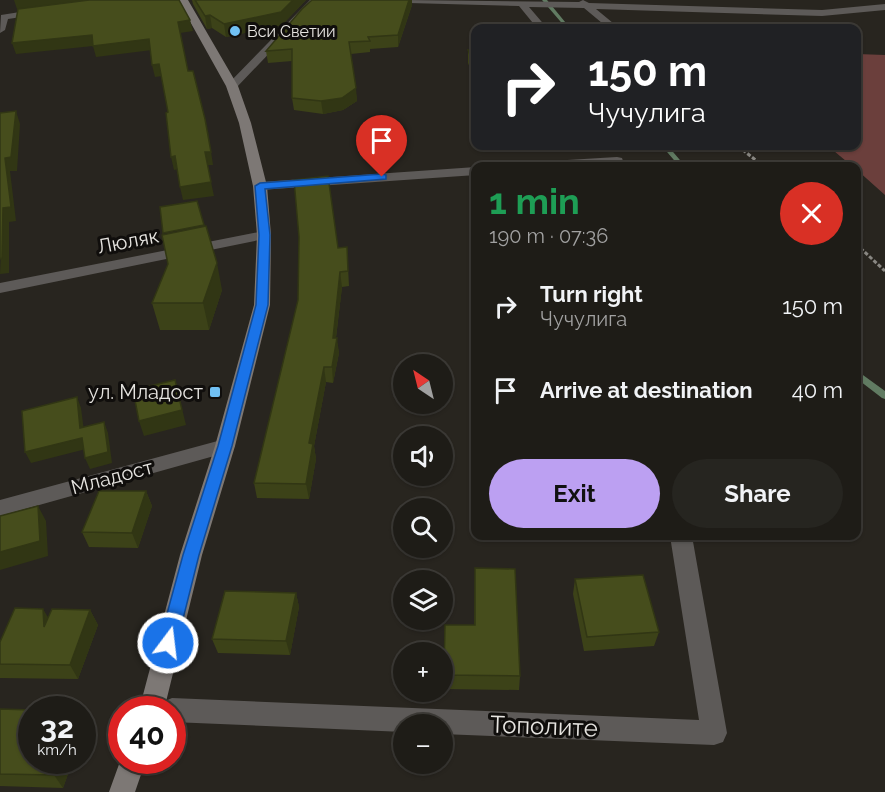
<!DOCTYPE html>
<html lang="en">
<head>
<meta charset="utf-8">
<style>
	:root { --surface:#1e1c17; --page:#262520; --text:#f1f3f6; --muted:#a1a1a1; --line:#3c3a36; --accent:#bca0f2 }
	body { margin:0; font-family:Raleway,sans-serif; background:var(--page); color:var(--text); height:100vh; display:flex; flex-direction:column; font-size:22px; white-space:nowrap }
	* { box-sizing:border-box; margin:0 }
	p { font-size:20px; color:var(--muted) }
	.icon { flex:none; width:33px; height:33px; fill:none; stroke:currentColor; stroke-width:2; stroke-linecap:round; stroke-linejoin:round }
	.map { position:relative; flex:1; overflow:hidden }
	.sheet { position:absolute; left:471px; top:162px; width:390px; height:378px; display:flex; flex-direction:column; background:var(--surface); border-radius:12px; box-shadow:0 2px 4px #0004,0 0 0 2px var(--line) }
	.sheet>* { flex:none }
	.banner { position:absolute; left:471px; top:24px; width:390px; height:126px; border-radius:12px; box-shadow:0 2px 4px #0004,0 0 0 2px var(--line); background:#202124; color:#fff; overflow:hidden }
	.needle { width:39px; rotate:325deg }
	.tools { position:absolute; left:393px; top:354px; display:grid; gap:12px }
	.tools a { display:grid; place-items:center; width:60px; height:60px; border-radius:50%; background:var(--surface); box-shadow:0 2px 4px #0004,0 0 0 2px var(--line); font-size:30px }
	.speed { position:absolute; left:18px; top:696px; display:flex; gap:12px; font-size:30px; font-weight:700; text-align:center }
	.speed>* { display:grid; place-content:center; width:78px; height:78px; border-radius:50%; background:var(--surface); box-shadow:0 2px 4px #0004,0 0 0 2px var(--line); line-height:1 }
	.speed small { font-size:15px; font-weight:400 }
	.speed .limit { border:9px solid #d22; background:#fff; color:#111 }
	.pin { position:absolute; display:grid; place-items:center; width:51px; height:51px; color:#fff; margin:-62px -26px; border-radius:50% 50% 50% 0; rotate:-45deg; box-shadow:0 0 6px #0007 }
	.pin .icon { rotate:45deg }
	.me { position:absolute; width:66px; margin:-33px; rotate:15deg; stroke-linejoin:round; filter:drop-shadow(0 0 4px #0008) }
	.turn { display:flex; align-items:center; gap:21px; height:126px; padding:0 18px; font-size:27px }
	.turn .icon { width:78px; height:78px; stroke-width:2.5 }
	.turn b { display:block; font-size:42px; line-height:51px }
	.round { display:grid; place-items:center; flex:none; width:63px; height:63px; border-radius:32px; background:var(--page) }
	.overview { display:flex; align-items:center; justify-content:space-between; height:102px; padding:0 18px }
	h1 { font-size:36px; font-weight:700; line-height:45px; color:#1e9e55 }
	.button { display:flex; gap:12px; margin-top:auto; padding:12px 18px }
	.button a { flex:1; height:69px; border-radius:36px; background:var(--accent); color:#111; font-size:24px; font-weight:700; line-height:69px; text-align:center }
	.button a+a { background:var(--page); color:var(--text) }
	ul { padding:0; list-style:none }
	li { display:flex; align-items:center; gap:18px; height:84px; padding:0 18px }
	li div { flex:1 }
	li b { display:block; font-size:22px }
	li em { font-style:normal }
	.map>svg:first-child { display:block }
	.green { fill:#6b3f3c }
	.lines { fill:none; stroke-linecap:round; stroke-linejoin:round }
	.stream { fill:#617b62; fill-rule:evenodd }
	.path { stroke:#898782; stroke-width:3; stroke-dasharray:4 2; stroke-linecap:butt }
	.street { fill:#5d5a58; fill-rule:evenodd }
	.secondary { fill:#7d7875; fill-rule:evenodd }
	.wall { fill:#3c4218 }
	.shaded-wall { fill:#313614 }
	.building { fill:#464d1c; stroke:#313614; stroke-width:1.5 }
	.route { fill:#1a73e8; stroke:#114b97; stroke-width:1.5 }
	.poi-dot { fill:#71c1f4; stroke:#100e0c; stroke-width:2 }
	.labels { text-anchor:middle; dominant-baseline:central; stroke-width:6; stroke-linejoin:round; paint-order:stroke }
	.far-poi-label { font-size:16px; fill:#e6e4e0; stroke:#100e0c; text-anchor:start }
	.street-label { font-size:20px; fill:#e6e4e0; stroke:#100e0c }
	.poi-label { font-size:20px; fill:#e6e4e0; stroke:#100e0c; text-anchor:end }
	.near-street-label { font-size:24px; fill:#e6e4e0; stroke:#100e0c }
</style>
</head>
<body>
<div class="map">
<svg width="885" height="792" viewBox="0 0 885 792">
	<rect width="100%" height="100%" fill="#28251f"/>
	<path class="green" d="M857 54 885 55V195L857 170 856 166H852L828 146H856Z"/>
	<g class="lines">
		<path class="stream" d="M542 0H547L570 28H566Z
			M662 146H668L685 166H679Z
			M856 370 885 391V399L882 398 856 378Z"/>
		<path class="path" d="M738 146 763 166
			M856 244 885 271"/>
		<path class="street" d="M310 0H320L236 88H228V84Z
			M404 0 579 2 583 0 589 3 822 10 885 4V10L822 16 596 9 619 28H608L584 8 529 7 547 28H537L519 6 409 3Z
			M39 9 44 12 42 14 8 19 5 30 0 33 1 15Z
			M617 157 622 158 623 161 622 164 590 166H528L534 162Z
			M476 167V175L260 190 253 186 260 182Z
			M264 231 269 232 271 235 269 238 0 293V283Z
			M225 439 232 441 235 446 232 451 0 516V500Z
			M670 536H692L727 733 723 742 714 745 442 734V724H404V732L172 722V710H160L163 702 172 698 699 720Z"/>
		<path class="secondary" d="M178 0H188L238 86 251 123 267 186 271 235 270 305 235 446 202 555 164 710H139L180 555 215 446 254 305 257 235 253 186 239 123 226 86Z
			M122 756V760H146L135 792H109Z"/>
	</g>
	<path class="wall" d="M192 0H306L282 25 226 37 212 28 207 29 193 4Z
		M412 5 398 47 370 49V52L351 54 357 101 343 110 323 114 294 110 292 98V61L268 63 266 51Z
		M468 50H476V83L468 63Z
		M347 247 349 286 342 287 336 338 339 353 333 383 326 382 314 446 316 459 309 499 257 498 254 483 338 248Z
		M168 264 222 290 209 330H160L152 303Z
		M146 491 152 506 138 548 89 547 82 532Z
		M475 568 520 676 519 690 444 689 445 625H474Z
		M575 579 659 632 654 646 584 651 573 594Z
		M296 593 299 607 290 655 218 653 212 639Z
		M90 610 98 625 78 679 0 678V642L48 617Z
		M0 709 73 760 63 788 0 786Z"/>
	<path class="shaded-wall" d="M14 0H94L17 9Z
		M293 0H306L282 25 226 37 224 24Z
		M409 0H412V5L398 47V35Z
		M210 15 212 28 207 29 205 16Z
		M190 20 193 31 180 33 178 22Z
		M92 35 149 39 152 50 96 57 93 46 16 54 12 43Z
		M159 64 162 76 155 77 152 65Z
		M356 88 357 101 343 110 323 114 321 101Z
		M16 111 20 124 17 171H10L16 221 9 222V273L0 274 5 158Z
		M208 131 213 165H208L205 152Z
		M175 156 178 169 174 170 171 157Z
		M211 182 214 196 183 200 180 187Z
		M217 263 222 290 209 330 203 303Z
		M340 272 342 287 334 353 337 338 339 353 333 383 332 367 333 338Z
		M324 367 326 382 314 446 316 459 309 499 306 484 309 443Z
		M175 380 186 425 144 436 139 421Z
		M77 397 81 408 85 439 80 428Z
		M104 422 108 433 112 463 90 469 85 458Z
		M82 438 86 449 31 463 25 452Z
		M146 491 152 506 138 548 132 533Z
		M38 506 46 521 48 556 0 570V552Z
		M296 593 299 607 290 655 286 641Z
		M43 609 52 624 44 627Z
		M90 610 98 625 78 679 70 665Z
		M82 722 85 725 82 732Z
		M59 760H73L63 788 54 775Z"/>
	<path class="building" d="M89 0H179L190 20 178 22 188 71H193L205 119 211 152H205L211 182 180 187 175 156 171 157 166 113 168 112 159 64 152 65 149 39 93 46 92 35 12 43 18 9Z
		M195 0H293L281 12 224 24 210 15 205 16Z
		M312 0H409L398 35 368 37 370 41 349 42 356 88 342 98 321 101 292 98V49L266 51 302 9Z
		M468 50H476V69Z
		M16 111 11 157 5 158 11 207 3 208 2 258 0 259V113Z
		M578 162 579 166H550L549 164Z
		M328 176 338 248 347 247 348 271 340 272 333 338H337L332 367H324L309 443 313 444 306 484 254 483 298 300 299 237 294 180Z
		M197 201 204 225 163 233 160 207Z
		M206 226 217 263 203 303H152L168 264 162 235Z
		M175 380 182 410 139 421 133 390Z
		M77 397 80 428 104 422 108 452 85 458 82 438 25 452 22 411Z
		M99 491H146L132 533 82 532Z
		M38 506 40 541 0 552V516Z
		M475 568 515 569 520 676 444 675 445 625H475Z
		M643 575 659 632 587 637 575 579Z
		M225 591 296 593 286 641 212 639Z
		M15 608 43 609 44 627 52 609 90 610 70 665 0 664V642Z
		M0 709 32 710V760H59L54 775 0 774Z"/>
	<path class="route" d="M382 174 386 175V179L265 189 270 235 268 305 232 446 199 555 177 643 174 649 168 651 162 649 159 643 183 555 218 446 256 305 259 235 255 186 260 183Z"/>
	<g class="poi-dot">
		<circle cx="235" cy="31" r="6"/>
		<rect x="209" y="386" width="12" height="12" rx="3"/>
	</g>
	<g class="labels">
		<g class="far-poi-label">
			<text x="247" y="31">Вси Светии</text>
		</g>
		<g class="street-label">
			<text transform="translate(128 241) rotate(-11)">Люляк</text>
			<text transform="translate(112 477) rotate(-15)">Младост</text>
		</g>
		<g class="poi-label">
			<text x="203" y="392">ул. Младост</text>
		</g>
		<g class="near-street-label">
			<text transform="translate(544 726) rotate(2)">Тополите</text>
		</g>
	</g>
</svg>
<div class="tools">
<a><svg class="needle" viewBox="-14 -14 28 28"><path d="M0-13l5 13h-10z" fill="#e53935"/><path d="M0 13l5-13h-10z" fill="#a1a1a1"/></svg></a>
<a><svg class="icon" aria-label="sound" viewBox="0 0 24 24"><path d="M4 9h4l5-4v14l-5-4H4zM17 9q2 3 0 6"/></svg></a>
<a><svg class="icon" aria-label="search" viewBox="0 0 24 24"><circle cx="10" cy="10" r="6"/><path d="M15 15l6 6"/></svg></a>
<a><svg class="icon" aria-label="layers" viewBox="0 0 24 24"><path d="M12 4l9 5-9 5-9-5zM3 14l9 5 9-5"/></svg></a>
<a>+</a>
<a>−</a>
</div>
<div class="speed"><div>32<small>km/h</small></div><div class="limit">40</div></div>
<div class="pin" style="left:382px;top:177px;background:#d93025"><svg class="icon" aria-label="arrive" viewBox="0 0 24 24"><path d="M6 21V4h12l-3 4 3 4H6"/></svg></div>
<svg class="me" style="left:168px;top:643px" viewBox="-20 -20 40 40"><circle r="17" fill="#1a73e8" stroke="#fff" stroke-width="3"/><path d="M0-11L8 9 0 5-8 9z" fill="#fff"/></svg>
<div class="banner">
<div class="turn"><svg class="icon" aria-label="right" viewBox="0 0 24 24"><path d="M7 20v-9h11M14 6l5 5-5 5"/></svg><div><b>150 m</b>Чучулига</div></div>
</div>
<section class="sheet">
<div class="overview"><div><h1>1 min</h1><p>190 m · 07:36</p></div><a class="round" style="background:#d93025;color:#fff"><svg class="icon" aria-label="close" viewBox="0 0 24 24"><path d="M6 6l12 12M18 6L6 18"/></svg></a></div>
<ul>
<li><svg class="icon" aria-label="right" viewBox="0 0 24 24"><path d="M7 20v-9h11M14 6l5 5-5 5"/></svg><div><b>Turn right</b><p>Чучулига</p></div><em>150 m</em></li>
<li><svg class="icon" aria-label="arrive" viewBox="0 0 24 24"><path d="M6 21V4h12l-3 4 3 4H6"/></svg><div><b>Arrive at destination</b></div><em>40 m</em></li>
</ul>
<div class="button"><a>Exit</a><a>Share</a></div>
</section>
</div>
</body>
</html>
